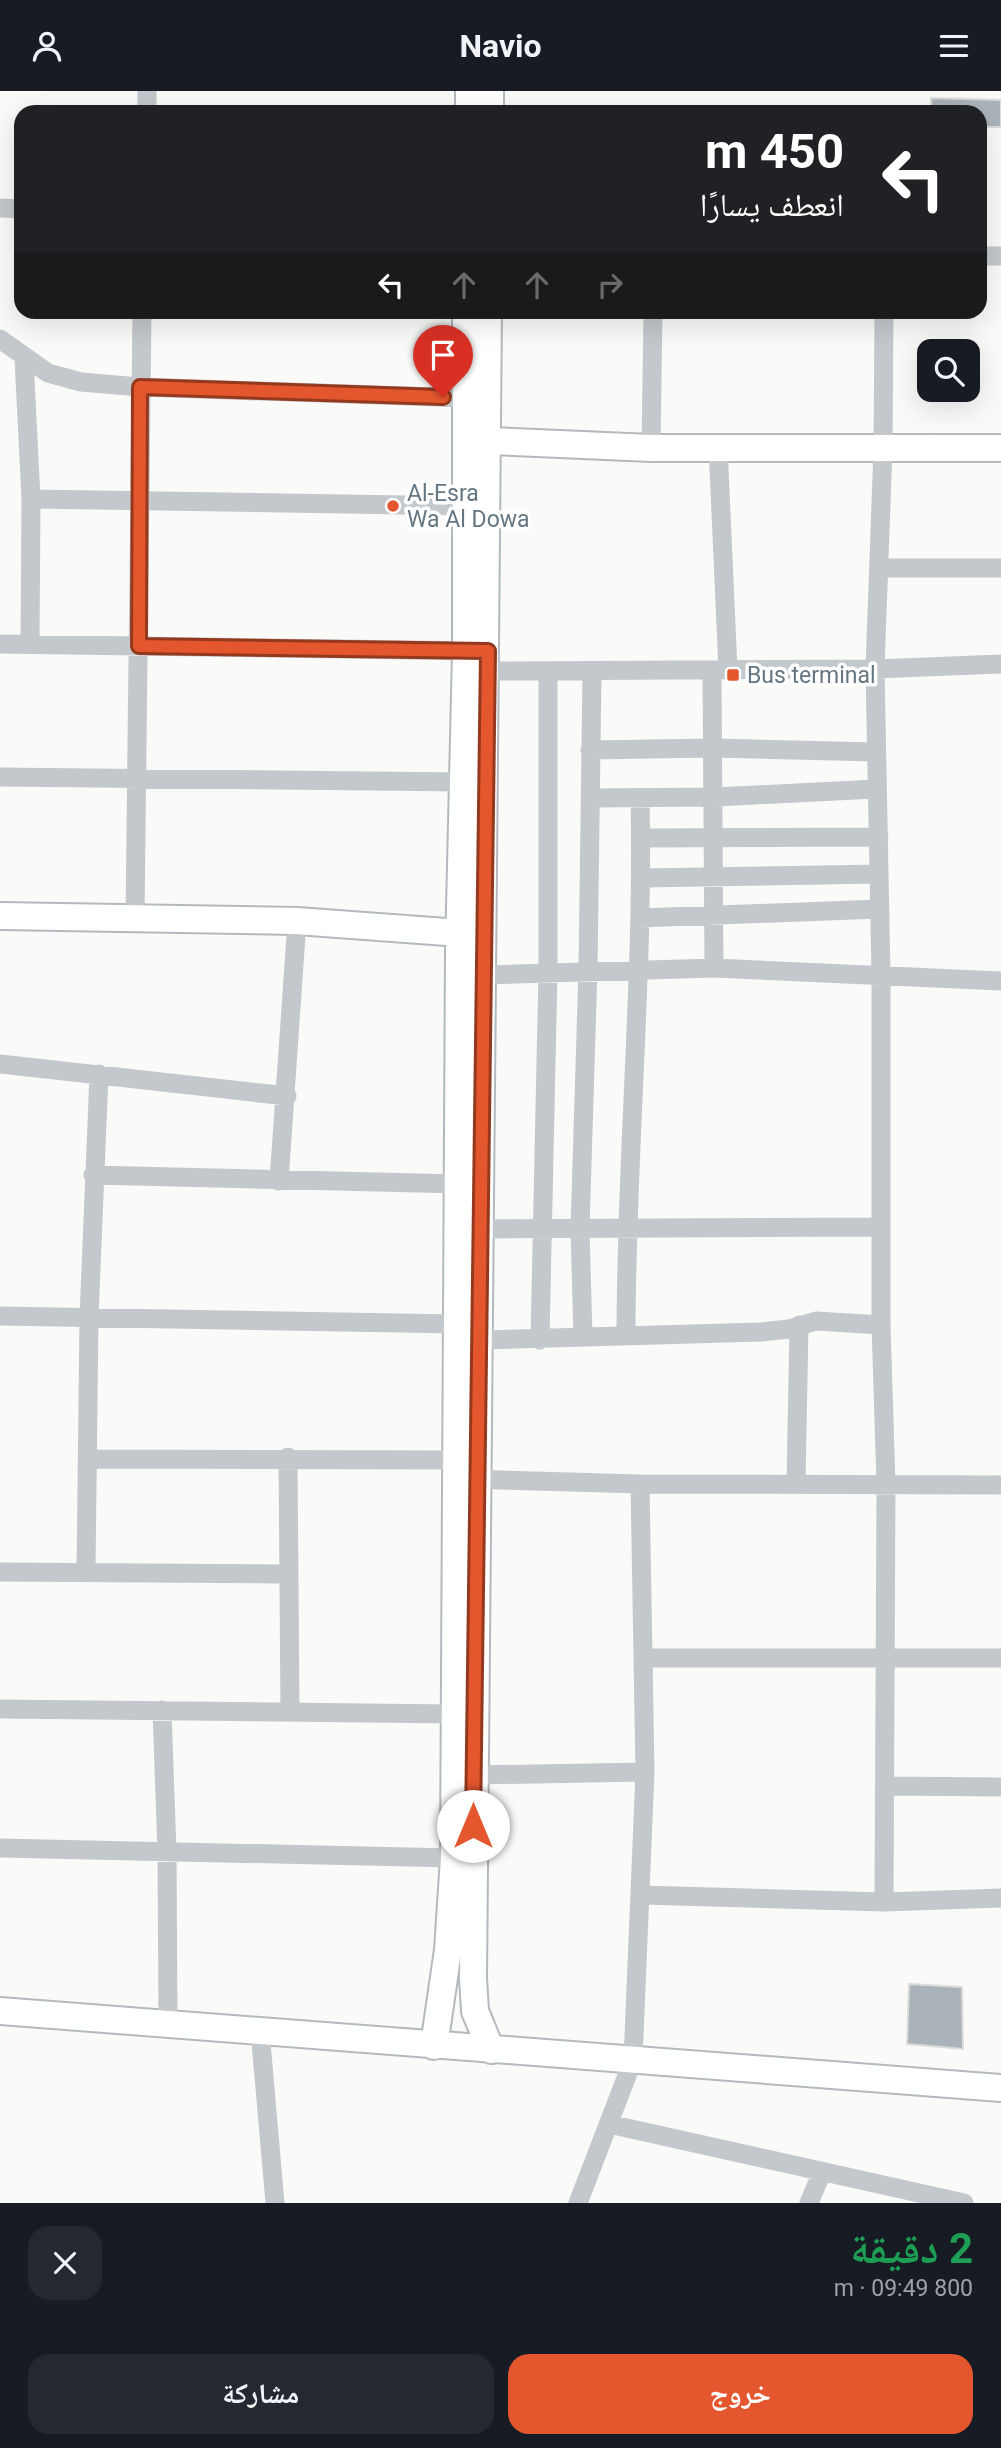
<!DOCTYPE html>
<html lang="ar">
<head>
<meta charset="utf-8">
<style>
	:root { --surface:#171b24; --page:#242831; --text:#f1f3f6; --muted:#9ea1a6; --accent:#e4572e }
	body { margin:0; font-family:Roboto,"Noto Naskh Arabic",sans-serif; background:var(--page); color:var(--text); direction:rtl; height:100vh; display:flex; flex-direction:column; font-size:26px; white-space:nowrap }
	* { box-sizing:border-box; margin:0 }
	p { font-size:23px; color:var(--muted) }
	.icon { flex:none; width:38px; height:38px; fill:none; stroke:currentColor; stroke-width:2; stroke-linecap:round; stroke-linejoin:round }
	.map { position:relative; height:2112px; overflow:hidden; direction:ltr }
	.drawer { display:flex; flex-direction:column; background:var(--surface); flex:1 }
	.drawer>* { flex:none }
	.hud { position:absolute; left:14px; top:14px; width:973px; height:214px; border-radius:21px; box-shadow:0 7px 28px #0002; direction:rtl; background:#202124; color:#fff; overflow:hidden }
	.tools { position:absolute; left:917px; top:248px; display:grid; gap:14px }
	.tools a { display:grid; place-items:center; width:63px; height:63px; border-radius:14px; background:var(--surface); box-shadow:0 7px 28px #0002; font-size:35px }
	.pin { position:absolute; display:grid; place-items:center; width:60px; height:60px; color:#fff; margin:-72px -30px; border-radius:50% 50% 50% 0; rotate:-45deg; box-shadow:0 0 7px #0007 }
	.pin .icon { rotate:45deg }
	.me { position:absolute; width:77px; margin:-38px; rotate:0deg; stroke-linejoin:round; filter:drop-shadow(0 0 5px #0008) }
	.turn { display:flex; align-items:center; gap:24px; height:147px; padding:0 28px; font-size:32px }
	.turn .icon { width:91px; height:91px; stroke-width:2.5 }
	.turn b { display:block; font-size:49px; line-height:60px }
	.lanes { display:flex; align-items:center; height:66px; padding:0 28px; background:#0003; justify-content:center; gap:35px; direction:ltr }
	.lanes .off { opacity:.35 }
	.round { display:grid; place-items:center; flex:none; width:74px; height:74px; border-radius:21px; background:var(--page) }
	.headline { display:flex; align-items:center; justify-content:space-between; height:119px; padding:0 28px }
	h1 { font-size:42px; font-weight:700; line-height:52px; color:#1e9e55 }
	.primary-button { display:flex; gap:14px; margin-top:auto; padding:14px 28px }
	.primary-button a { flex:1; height:80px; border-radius:21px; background:var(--accent); color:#fff; font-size:28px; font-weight:700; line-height:80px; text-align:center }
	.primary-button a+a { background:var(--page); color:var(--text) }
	header { display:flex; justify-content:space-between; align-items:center; height:91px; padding:0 28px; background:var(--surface); font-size:32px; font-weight:700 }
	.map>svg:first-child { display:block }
	.building { fill:#aab3b9; stroke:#dcdcda; stroke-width:2 }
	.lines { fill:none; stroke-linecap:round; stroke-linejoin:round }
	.secondary-casing { stroke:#b3babf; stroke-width:30 }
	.street { stroke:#c3c8cc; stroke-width:19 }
	.secondary { stroke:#fff; stroke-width:26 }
	.route-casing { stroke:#94391e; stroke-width:18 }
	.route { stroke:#e4572e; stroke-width:12 }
	.poi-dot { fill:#e4572e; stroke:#fff; stroke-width:2.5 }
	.labels { text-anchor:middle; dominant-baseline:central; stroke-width:7; stroke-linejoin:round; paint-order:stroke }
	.poi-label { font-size:23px; fill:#657683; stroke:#fff; text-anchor:start }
</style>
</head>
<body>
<header><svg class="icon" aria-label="menu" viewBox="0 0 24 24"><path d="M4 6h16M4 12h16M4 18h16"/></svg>Navio<svg class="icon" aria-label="person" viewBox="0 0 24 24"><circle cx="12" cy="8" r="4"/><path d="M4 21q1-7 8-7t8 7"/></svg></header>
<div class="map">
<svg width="1001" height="2112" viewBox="0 0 1001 2112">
	<rect width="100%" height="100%" fill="#fafaf8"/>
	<path class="building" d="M931 7 1001 9V36H980V21H931Z
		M909 1893 962 1896 963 1958 907 1953Z"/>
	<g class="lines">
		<g class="secondary-casing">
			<path id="secondary" d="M469 21V0
				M490 21V0
				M488 220 473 1888 475 1920 491 1959
				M471 349 651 357H1001
				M0 825 297 830 460 842
				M0 1920 1001 1997
				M434 1955 448 1859 454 1767 459 860 466 561V220"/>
		</g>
		<path class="street" d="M147 21V0
			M0 117 21 118
			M980 165H1001
			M884 220 883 357 875 578 881 883V1234L886 1393 884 1811
			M0 248 48 282 81 291 140 296 465 307
			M24 268 31 408 30 553
			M718 355 728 579
			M651 357 653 220
			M31 408 466 415
			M879 477H1001
			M0 553 478 560
			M487 580 875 578 1001 573
			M712 580 714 877
			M590 659 714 657 875 661
			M0 686 463 691
			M590 707 715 706 876 698
			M641 747 879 746
			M642 787 879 783
			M135 827 142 220
			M640 827 880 818
			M484 884 714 877 1001 890
			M0 973 287 1005
			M93 1084 459 1093
			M279 1090 297 830
			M480 1138 880 1136
			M0 1225 458 1233
			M626 1244C626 1064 644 886 640 707
			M583 1246 580 1138 588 878 592 581
			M480 1249 761 1241 789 1238 816 1230 881 1234
			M540 1249 548 880V580
			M288 1366 290 1621
			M88 1368 456 1369
			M467 1388 640 1393 1001 1394
			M796 1393 799 1234
			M86 1480 89 1227 99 983
			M0 1481 289 1483
			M644 1567H1001
			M0 1618 455 1623
			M162 1619 167 1761 168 1933
			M473 1684 645 1681
			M886 1695 1001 1696
			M0 1757 454 1767
			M642 1804 884 1811 1001 1807
			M260 1940 275 2112
			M609 2033 964 2112
			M578 2112 633 1969 645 1681 640 1393
			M809 2112 822 2081"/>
		<use href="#secondary" class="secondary"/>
	</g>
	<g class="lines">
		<g class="route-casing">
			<path id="route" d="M443 306 140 296 139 555 488 560 473 1735"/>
		</g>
		<use href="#route" class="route"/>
	</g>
	<g class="poi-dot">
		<circle cx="393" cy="415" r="7"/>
		<rect x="726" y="577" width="14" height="14" rx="3.5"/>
	</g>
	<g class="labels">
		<g class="poi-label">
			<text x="407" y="402">Al-Esra<tspan x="407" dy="26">Wa Al Dowa</tspan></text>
			<text x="747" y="584">Bus terminal</text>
		</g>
	</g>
</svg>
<div class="tools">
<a><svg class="icon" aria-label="search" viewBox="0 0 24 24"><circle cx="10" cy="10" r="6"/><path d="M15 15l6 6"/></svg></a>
</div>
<div class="pin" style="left:443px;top:306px;background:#d93025"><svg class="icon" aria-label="arrive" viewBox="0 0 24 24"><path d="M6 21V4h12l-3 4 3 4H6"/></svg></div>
<svg class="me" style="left:473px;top:1735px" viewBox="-20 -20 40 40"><circle r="19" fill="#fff"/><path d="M0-13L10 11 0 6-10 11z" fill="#e4572e"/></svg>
<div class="hud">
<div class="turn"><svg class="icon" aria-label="left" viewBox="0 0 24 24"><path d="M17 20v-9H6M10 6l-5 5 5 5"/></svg><div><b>450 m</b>انعطف يسارًا</div></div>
<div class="lanes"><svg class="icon" aria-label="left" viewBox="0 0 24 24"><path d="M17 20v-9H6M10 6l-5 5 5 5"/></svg><svg class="icon off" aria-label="ahead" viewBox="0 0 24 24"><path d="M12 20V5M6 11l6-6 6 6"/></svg><svg class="icon off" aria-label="ahead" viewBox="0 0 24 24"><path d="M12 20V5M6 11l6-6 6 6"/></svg><svg class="icon off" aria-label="right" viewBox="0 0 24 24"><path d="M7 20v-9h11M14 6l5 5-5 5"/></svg></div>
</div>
</div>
<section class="drawer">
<div class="headline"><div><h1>2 دقيقة</h1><p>800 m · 09:49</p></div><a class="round"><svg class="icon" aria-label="close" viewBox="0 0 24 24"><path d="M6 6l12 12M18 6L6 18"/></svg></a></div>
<div class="primary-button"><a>خروج</a><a>مشاركة</a></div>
</section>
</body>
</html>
